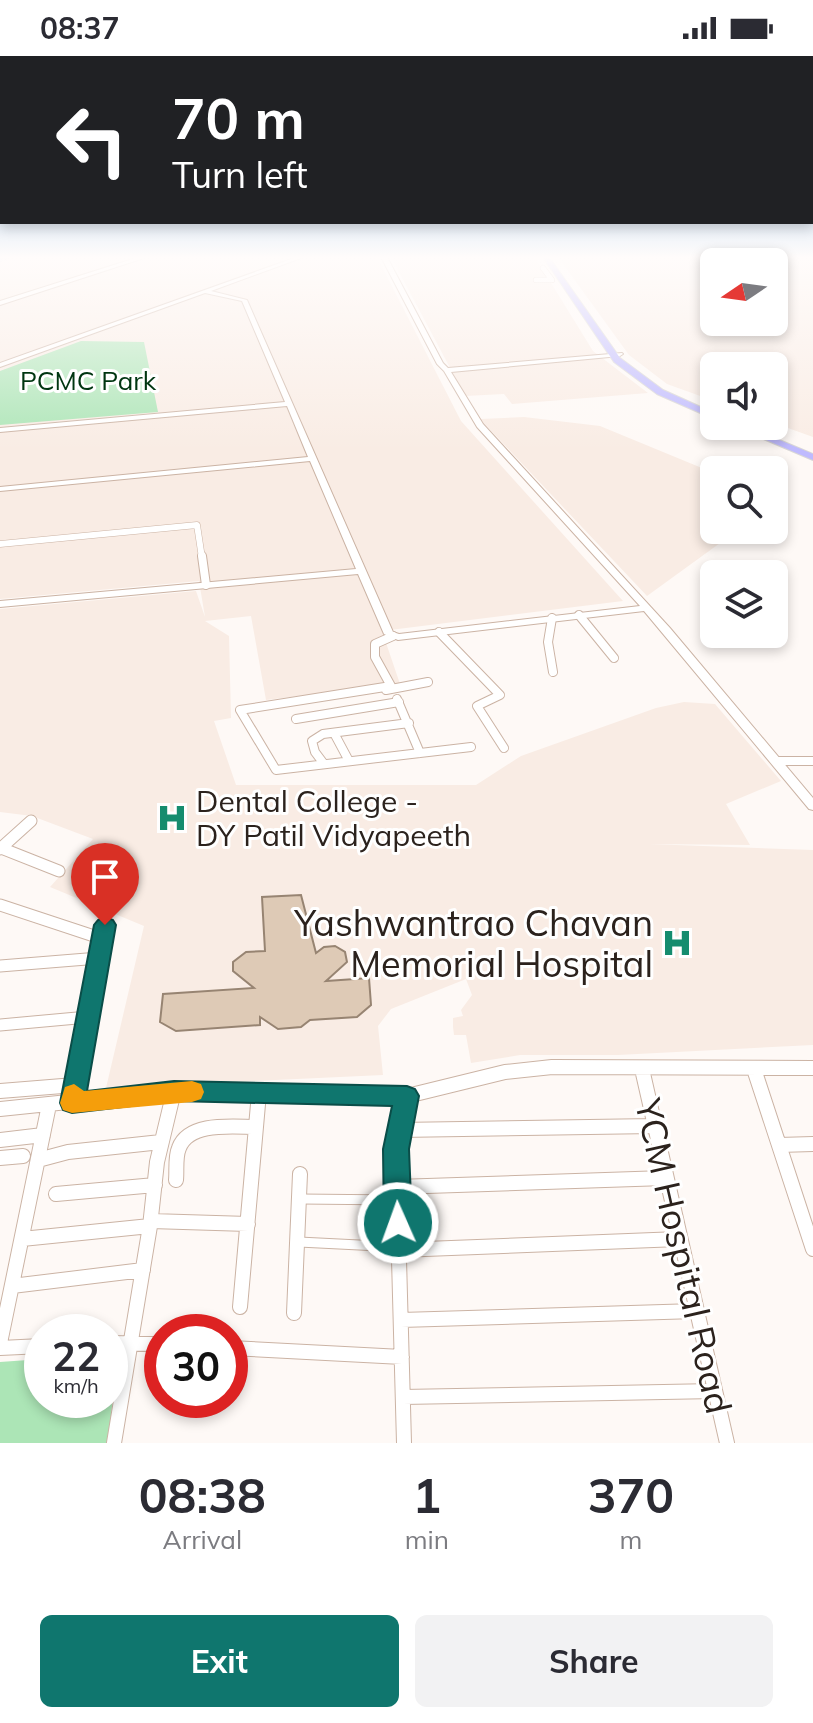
<!DOCTYPE html>
<html lang="en">
<head>
<meta charset="utf-8">
<style>
	:root { --surface:#fff; --page:#f2f2f3; --text:#2b2b33; --muted:#7c7c81; --accent:#0f766e }
	body { margin:0; font-family:Mulish,sans-serif; background:var(--page); color:var(--text); height:100vh; display:flex; flex-direction:column; font-size:30px; white-space:nowrap }
	* { box-sizing:border-box; margin:0 }
	p { font-size:26px; color:var(--muted) }
	.icon { flex:none; width:44px; height:44px; fill:none; stroke:currentColor; stroke-width:2; stroke-linecap:round; stroke-linejoin:round }
	.map { position:relative; height:1387px; overflow:hidden }
	.details { display:flex; flex-direction:column; background:var(--surface); flex:1 }
	.details>* { flex:none }
	.guide { position:absolute; left:0px; top:0px; width:814px; height:168px; box-shadow:0 4px 12px #0003; background:#202124; color:#fff; overflow:hidden }
	.needle { width:52px; rotate:257deg }
	.tools { position:absolute; left:700px; top:192px; display:grid; gap:16px }
	.tools a { display:grid; place-items:center; width:88px; height:88px; border-radius:12px; background:var(--surface); box-shadow:0 4px 12px #0003; font-size:40px }
	.speed { position:absolute; left:24px; top:1258px; display:flex; gap:16px; font-size:40px; font-weight:700; text-align:center }
	.speed>* { display:grid; place-content:center; width:104px; height:104px; border-radius:50%; background:var(--surface); box-shadow:0 4px 12px #0003; line-height:1 }
	.speed small { font-size:20px; font-weight:400 }
	.speed .limit { border:12px solid #d22; background:#fff; color:#111 }
	.pin { position:absolute; display:grid; place-items:center; width:68px; height:68px; color:#fff; margin:-82px -34px; border-radius:50% 50% 50% 0; rotate:-45deg; box-shadow:0 0 8px #0007 }
	.pin .icon { rotate:45deg }
	.me { position:absolute; width:88px; margin:-44px; rotate:358deg; stroke-linejoin:round; filter:drop-shadow(0 0 6px #0008) }
	.turn { display:flex; align-items:center; gap:28px; height:168px; padding:0 40px; font-size:36px }
	.turn .icon { width:104px; height:104px; stroke-width:2.5 }
	.turn b { display:block; font-size:56px; line-height:68px }
	.eta { display:flex; justify-content:space-evenly; align-items:center; height:136px; text-align:center }
	.eta b { font-size:48px; font-weight:700; line-height:56px }
	.action { display:flex; gap:16px; margin-top:auto; padding:16px 40px }
	.action a { flex:1; height:92px; border-radius:12px; background:var(--accent); color:#fff; font-size:32px; font-weight:700; line-height:92px; text-align:center }
	.action a+a { background:var(--page); color:var(--text) }
	.status { display:flex; justify-content:space-between; align-items:center; height:56px; padding:0 40px; background:var(--surface); direction:ltr }
	.status svg { height:22px; fill:currentColor }
	.map>svg:first-child { display:block }
	.built { fill:#f9ece4; fill-rule:evenodd }
	.green { fill:#ace5b6 }
	.building { fill:#decab6; stroke:#978472; stroke-width:2 }
	.lines { fill:none; stroke-linecap:round; stroke-linejoin:round }
	.pedestrian-casing { stroke:#cbb3a4; stroke-width:11 }
	.minor-far4-casing { stroke:#cbb3a4; stroke-width:6 }
	.minor-far3-casing { stroke:#cbb3a4; stroke-width:7 }
	.minor-far2-casing { stroke:#cbb3a4; stroke-width:10 }
	.minor-far1-casing { stroke:#cbb3a4; stroke-width:13 }
	.minor-casing { stroke:#cbb3a4; stroke-width:16 }
	.tertiary-casing { stroke:#cbb3a4; stroke-width:2 }
	.primary-casing { stroke:#d9d7d6; stroke-width:2 }
	.trunk-casing { stroke:#d9d7d6; stroke-width:2 }
	.pedestrian { stroke:#fff; stroke-width:9 }
	.minor-far4 { stroke:#fff; stroke-width:5 }
	.minor-far3 { stroke:#fff; stroke-width:6 }
	.minor-far2 { stroke:#fff; stroke-width:8 }
	.minor-far1 { stroke:#fff; stroke-width:11 }
	.minor { stroke:#fff; stroke-width:14 }
	.tertiary { fill:#fff; fill-rule:evenodd }
	.primary { fill:#cfcbfe; fill-rule:evenodd }
	.trunk { fill:#bfbafe; fill-rule:evenodd }
	.route { fill:#0f766e; stroke:#0a4d48; stroke-width:2 }
	.slow { fill:#f59e0b }
	.labels { text-anchor:middle; dominant-baseline:central; stroke-width:6; stroke-linejoin:round; paint-order:stroke }
	.far-park-label { font-size:26px; fill:#003611; stroke:#fff }
	.poi-label { font-size:30px; fill:#2b221d; stroke:#fff; text-anchor:start }
	.near-poi-label { font-size:36px; fill:#2b221d; stroke:#fff; text-anchor:end }
	.near-street-label { font-size:36px; fill:#2b221d; stroke:#fff }
</style>
</head>
<body>
<div class="status"><b>08:37</b><svg viewBox="0 0 49 12"><path d="M0 12V9h3v3zM5 12V6h3v6zM10 12V3h3v9zM15 12V0h3v12zM26 1h20v11H26zM47 4h2v5h-2z"/></svg></div>
<div class="map">
<svg width="813" height="1387" viewBox="0 0 813 1387">
	<rect width="100%" height="100%" fill="#fef9f6"/>
	<path class="built" d="M8 201H377L461 365 623 545 382 575 400 628 266 644 251 560 205 565 229 580 231 662 214 665 236 729H476L521 700 656 652 684 646 715 648 781 725 726 748 750 789 649 788 813 794V989L618 999H520L471 1007 466 979H454L453 971V962L463 960 461 954 472 939 466 923 391 953 378 970 383 1019 106 1032 144 870 50 831 93 783 32 760 0 756V553L196 535 205 561 199 525 0 543V203Z
		M391 201H535L593 295 648 337 512 348 504 338 465 340Z
		M558 201H813V381L774 367V310H714V345L667 328 629 299ZM774 206V266H714V206Z
		M524 361 600 370 714 417V474H738L647 540 480 363Z"/>
	<path class="green" d="M81 285 144 286 158 356 0 369V315Z
		M118 1296 108 1387H0V1306L42 1303V1344H110V1297Z"/>
	<path class="building" d="M301 839 316 897 324 891 335 890 345 896 347 906 326 925 369 922 371 949 357 961 310 964 301 971 278 973 260 961V969L176 975 160 966 163 938 254 932 233 915V906L246 896 265 895 262 841Z"/>
	<g class="lines">
		<g class="pedestrian-casing">
			<path id="pedestrian" d="M301 1143 397 1144
				M299 1186 399 1191"/>
		</g>
		<g class="minor-far4-casing">
			<path id="minor-far4" d="M536 224H552L543 212"/>
		</g>
		<g class="minor-far3-casing">
			<path id="minor-far3" d="M0 488 197 469 202 502"/>
		</g>
		<g class="minor-far2-casing">
			<path id="minor-far2" d="M202 500 206 529
				M579 559 614 602
				M552 562 548 586 553 616
				M439 576 500 639 477 650 504 692
				M393 580 375 588V601L391 630 240 654 276 714 471 691
				M386 634 428 626
				M397 643 420 697
				M296 663 399 646
				M334 677 349 705
				M776 705H813
				M324 708 315 696 312 685 323 678 409 667"/>
		</g>
		<g class="minor-far1-casing">
			<path id="minor-far1" d="M1 792 59 815
				M0 793 31 765
				M0 849 103 883
				M0 910 99 902
				M0 969 88 961
				M78 1012 105 869
				M542 1012H813"/>
		</g>
		<g class="minor-casing">
			<path id="minor" d="M642 1013 727 1387
				M754 1013 813 1193
				M0 1035 75 1029
				M72 1047 79 1010
				M0 1053 174 1035 407 1040 505 1016 552 1011 813 1012
				M399 1074 654 1070
				M0 1084 43 1079
				M779 1089 813 1088
				M0 1102 23 1100
				M38 1104 68 1096 161 1086
				M176 1124C177 1114 175 1101 179 1092 189 1065 234 1071 256 1071
				M397 1131 665 1122
				M56 1138 155 1129
				M151 1165 248 1168
				M22 1183 150 1170
				M399 1194 679 1183
				M12 1230 143 1214
				M240 1251 259 1037
				M294 1257 300 1118
				M401 1264 696 1255
				M0 1287 49 1049
				M110 1287 162 1288
				M0 1292 42 1290
				M230 1292 402 1301
				M403 1341 715 1335
				M114 1387 150 1170 157 1106 174 1035
				M404 1387 396 1093 407 1040"/>
		</g>
		<g class="tertiary-casing">
			<path id="tertiary" d="M139 201H147L0 249V245Z
				M297 201H304L211 235 247 244 393 576 399 578 640 550 477 371 444 315 437 308 381 201H387L443 307 448 312 622 297 623 298 620 300 451 316 483 368 670 572 813 742V754L809 753 644 555 398 584 384 578 358 518 0 551V545L356 513 310 405 0 435V431L308 401 287 350 0 376V372L285 346 242 245 205 237 0 311V307Z"/>
		</g>
		<g class="primary-casing">
			<path id="primary" d="M0 201H9L0 205Z"/>
		</g>
		<g class="trunk-casing">
			<path id="trunk" d="M543 201H549L620 302 663 334 714 357V363L657 338 614 306Z
				M733 370H746L813 398V404Z"/>
		</g>
		<use href="#pedestrian" class="pedestrian"/>
		<use href="#minor-far4" class="minor-far4"/>
		<use href="#minor-far3" class="minor-far3"/>
		<use href="#minor-far2" class="minor-far2"/>
		<use href="#minor-far1" class="minor-far1"/>
		<use href="#minor" class="minor"/>
		<use href="#tertiary" class="tertiary"/>
		<use href="#primary" class="primary"/>
		<use href="#trunk" class="trunk"/>
	</g>
	<linearGradient id="sky" x2="0" y2="1"><stop stop-color="#7bb5ed"/><stop offset="0.51" stop-color="#fffcfb"/><stop offset="1" stop-color="#fffcfb" stop-opacity="0"/></linearGradient>
	<rect width="813" height="395" fill="url(#sky)"/>
	<path class="route" d="M105 861 113 864 116 869 87 1035 174 1025 407 1030 415 1033 419 1040 409 1093 412 1167 408 1176 398 1180 388 1176 384 1167 383 1093 392 1050 174 1045 72 1057 63 1054 60 1047 94 869 98 864Z"/>
	<path class="slow" d="M192 1025 201 1028 204 1036 201 1043 192 1046 72 1057 63 1054 60 1047 65 1031 74 1028 84 1035Z"/>
	<defs>
		<g id="hospital-bare" transform="scale(2.4)"><path d="M-5-5h3v3.5h4V-5h3V5h-3V1.5h-4V5h-3Z" fill="#158c6e" stroke="#fff" stroke-width="2.5" paint-order="stroke"/></g>
	</defs>
	<g fill-rule="evenodd">
		<use href="#hospital-bare" x="172" y="762"/>
		<use href="#hospital-bare" x="677" y="887"/>
	</g>
	<g class="labels">
		<g class="far-park-label">
			<text x="88" y="324">PCMC Park</text>
		</g>
		<g class="poi-label">
			<text x="196" y="745">Dental College -<tspan x="196" dy="34">DY Patil Vidyapeeth</tspan></text>
		</g>
		<g class="near-poi-label">
			<text x="653" y="866">Yashwantrao Chavan<tspan x="653" dy="41">Memorial Hospital</tspan></text>
		</g>
		<g class="near-street-label">
			<text transform="translate(684 1200) rotate(77)">YCM Hospital Road</text>
		</g>
	</g>
</svg>
<div class="tools">
<a><svg class="needle" viewBox="-14 -14 28 28"><path d="M0-13l5 13h-10z" fill="#e53935"/><path d="M0 13l5-13h-10z" fill="#7c7c81"/></svg></a>
<a><svg class="icon" aria-label="sound" viewBox="0 0 24 24"><path d="M4 9h4l5-4v14l-5-4H4zM17 9q2 3 0 6"/></svg></a>
<a><svg class="icon" aria-label="search" viewBox="0 0 24 24"><circle cx="10" cy="10" r="6"/><path d="M15 15l6 6"/></svg></a>
<a><svg class="icon" aria-label="layers" viewBox="0 0 24 24"><path d="M12 4l9 5-9 5-9-5zM3 14l9 5 9-5"/></svg></a>
</div>
<div class="speed"><div>22<small>km/h</small></div><div class="limit">30</div></div>
<div class="pin" style="left:105px;top:869px;background:#d93025"><svg class="icon" aria-label="arrive" viewBox="0 0 24 24"><path d="M6 21V4h12l-3 4 3 4H6"/></svg></div>
<svg class="me" style="left:398px;top:1167px" viewBox="-20 -20 40 40"><circle r="17" fill="#0f766e" stroke="#fff" stroke-width="3"/><path d="M0-11L8 9 0 5-8 9z" fill="#fff"/></svg>
<div class="guide">
<div class="turn"><svg class="icon" aria-label="left" viewBox="0 0 24 24"><path d="M17 20v-9H6M10 6l-5 5 5 5"/></svg><div><b>70 m</b>Turn left</div></div>
</div>
</div>
<section class="details">
<div class="eta">
<div><b>08:38</b><p>Arrival</p></div>
<div><b>1</b><p>min</p></div>
<div><b>370</b><p>m</p></div>
</div>
<div class="action"><a>Exit</a><a>Share</a></div>
</section>
</body>
</html>
